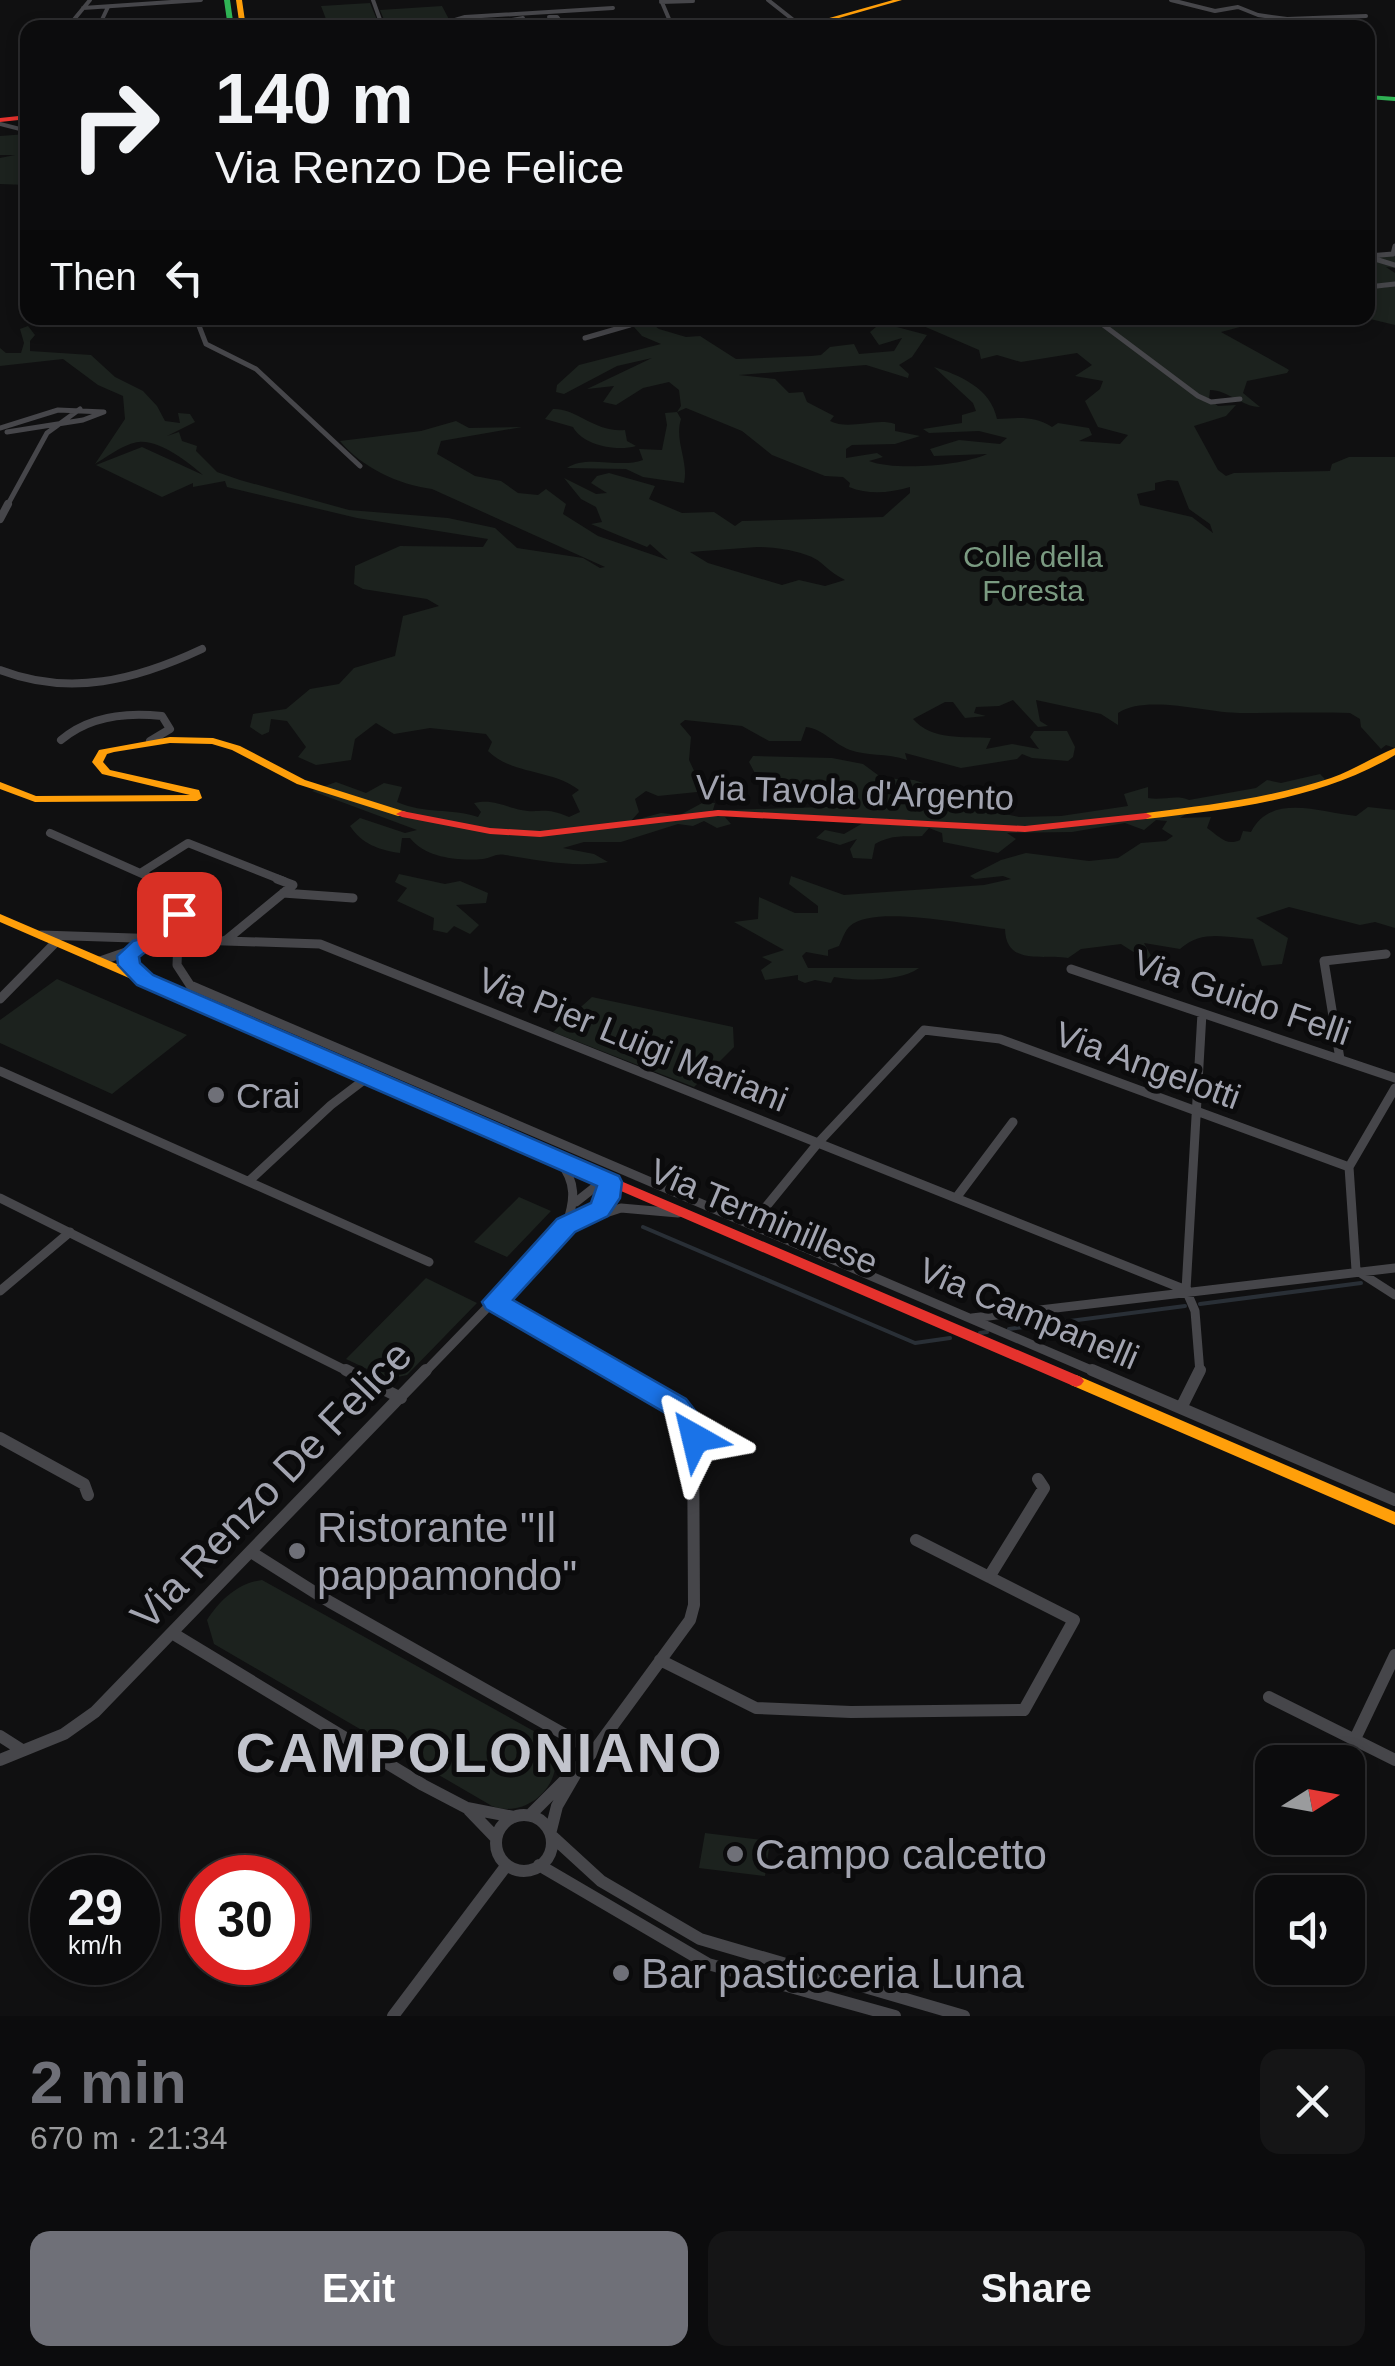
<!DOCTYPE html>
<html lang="en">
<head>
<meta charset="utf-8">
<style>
	:root { --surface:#0c0c0d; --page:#151516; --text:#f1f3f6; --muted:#9a9b9d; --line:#2c2c2e; --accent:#6f7078 }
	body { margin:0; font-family:Helvetica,sans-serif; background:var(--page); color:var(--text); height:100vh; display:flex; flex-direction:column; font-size:38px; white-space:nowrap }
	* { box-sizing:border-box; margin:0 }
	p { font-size:32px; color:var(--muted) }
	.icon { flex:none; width:55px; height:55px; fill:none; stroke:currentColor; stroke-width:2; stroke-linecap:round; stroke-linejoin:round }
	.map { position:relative; height:2016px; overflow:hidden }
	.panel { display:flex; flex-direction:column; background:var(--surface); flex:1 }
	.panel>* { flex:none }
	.banner { position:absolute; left:20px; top:20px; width:1355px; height:305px; border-radius:20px; box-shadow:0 5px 15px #0003,0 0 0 2px var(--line); background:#0c0c0d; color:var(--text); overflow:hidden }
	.needle { width:65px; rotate:79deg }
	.buttons { position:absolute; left:1255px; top:1745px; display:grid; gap:20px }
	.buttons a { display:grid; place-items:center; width:110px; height:110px; border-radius:20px; background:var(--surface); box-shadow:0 5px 15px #0003,0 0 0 2px var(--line); font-size:50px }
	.speed { position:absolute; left:30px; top:1855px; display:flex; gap:20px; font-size:50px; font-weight:700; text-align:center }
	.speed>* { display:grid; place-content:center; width:130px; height:130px; border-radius:50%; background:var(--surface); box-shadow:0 5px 15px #0003,0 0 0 2px var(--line); line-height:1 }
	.speed small { font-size:25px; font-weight:400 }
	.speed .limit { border:15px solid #d22; background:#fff; color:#111 }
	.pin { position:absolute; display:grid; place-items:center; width:85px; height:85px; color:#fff; margin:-42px; border-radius:20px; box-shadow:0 5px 15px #0006 }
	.me { position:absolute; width:110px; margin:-55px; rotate:323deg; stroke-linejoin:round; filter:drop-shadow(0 0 8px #0008) }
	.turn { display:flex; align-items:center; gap:35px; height:210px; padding:0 30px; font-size:45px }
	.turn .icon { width:130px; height:130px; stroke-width:2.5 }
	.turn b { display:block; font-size:70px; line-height:85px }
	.then { display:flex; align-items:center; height:95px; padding:0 30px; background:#0003; gap:20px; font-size:38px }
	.round { display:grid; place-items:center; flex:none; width:105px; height:105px; border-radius:20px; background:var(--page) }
	.head { display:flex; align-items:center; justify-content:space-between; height:170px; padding:0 30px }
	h1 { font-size:60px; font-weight:700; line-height:75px; color:var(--accent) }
	.cta { display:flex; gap:20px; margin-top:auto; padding:20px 30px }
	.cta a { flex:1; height:115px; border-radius:20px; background:var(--accent); color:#fff; font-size:40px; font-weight:700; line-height:115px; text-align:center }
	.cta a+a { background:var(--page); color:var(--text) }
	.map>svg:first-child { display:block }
	.green { fill:#1c221e; fill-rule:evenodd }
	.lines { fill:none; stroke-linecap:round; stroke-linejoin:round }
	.stream { stroke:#292f36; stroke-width:4 }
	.street-far4 { stroke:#46464a; stroke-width:4 }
	.street-far3 { stroke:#46464a; stroke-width:5 }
	.street-far2 { stroke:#46464a; stroke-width:8 }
	.street-far1 { stroke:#46464a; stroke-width:9 }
	.street { stroke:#46464a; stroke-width:12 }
	.fast { fill:#30b455; fill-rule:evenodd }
	.slow { fill:#ff9f0a; fill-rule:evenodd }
	.jam { fill:#e5322d; fill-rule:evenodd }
	.route { fill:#1a73e8; stroke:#114b97; stroke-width:2.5 }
	.poi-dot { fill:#6f7078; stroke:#0b0b0c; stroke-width:4 }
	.labels { text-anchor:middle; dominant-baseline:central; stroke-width:10; stroke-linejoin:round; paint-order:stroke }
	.far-park-label { font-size:30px; fill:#7a9a81; stroke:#0b0b0c }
	.street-label { font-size:35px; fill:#a2a4b0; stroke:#0b0b0c }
	.poi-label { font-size:35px; fill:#a2a4b0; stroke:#0b0b0c; text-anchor:start }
	.near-street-label { font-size:42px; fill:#a2a4b0; stroke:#0b0b0c }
	.near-poi-label { font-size:42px; fill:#a2a4b0; stroke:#0b0b0c; text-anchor:start }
	.near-district-label { font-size:55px; font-weight:bold; letter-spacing:2.5px; fill:#c2c4cd; stroke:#0b0b0c }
</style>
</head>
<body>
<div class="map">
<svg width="1395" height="2016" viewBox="0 0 1395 2016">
	<rect width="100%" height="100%" fill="#101011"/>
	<path class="green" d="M370 3 380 27H329L321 6Z
		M442 6 453 27H387L380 10Z
		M27 134V185L0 184V158L15 155H0V136Z
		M1372 251 1385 257 1395 254V268L1386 267 1395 273V325L1366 318 1368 289 1387 287 1368 282V255H1374Z
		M626 318H644L659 329 686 337 700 336 736 359 811 356 821 355 830 347 854 344 859 354 894 351 902 338 879 345 870 332 876 327 874 323 892 318H1205L1215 323 1235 318H1274L1221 332 1284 367 1289 370 1287 373 1247 381 1243 393 1260 407C1242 407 1228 390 1210 390L1209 399 1218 406 1236 405 1226 416 1194 426 1218 470 1226 476 1234 473 1330 471 1332 464 1349 457H1395V748L1386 745 1381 749 1361 727 1360 719 1350 713C1313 712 1277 713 1240 713 1207 713 1147 694 1118 713V725L1101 714 1036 700 1040 721 1048 726 1038 727 1013 700 999 706 976 707 974 713 986 716 965 718 953 702H945L913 719C932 741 964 736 991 738L986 749 1012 744 1039 749 1030 737 1034 731H1067L1075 747 1073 757 1068 761 1032 758 1022 754 1017 759 961 768 905 753 907 760C887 753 865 756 850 750 834 744 823 729 806 727L801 741H769L742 726 685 720 680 724 691 737 689 760 698 779 697 792 658 796 646 791 635 799 639 812 631 821 661 813 680 815 704 802 715 803 713 810 707 812 725 817 731 824 717 828 704 821 693 826 678 824 621 842H584L563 848 594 854 608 862C573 868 540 860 505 855 496 853 491 858 483 859 458 861 426 858 410 838H402L400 853C379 850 362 844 350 826L360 818 405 833 417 830 312 791 336 782 366 793 384 783 402 787 397 802C424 814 451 808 478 817L481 812 474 803C493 799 503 806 521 810 541 814 543 806 569 817L580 812 572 795 579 790C552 769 512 775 488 751L492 742 486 734 430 728 394 734 376 723 355 739 351 760 316 765 298 757 306 747 287 721 271 719 269 732 262 735 250 727 253 714 286 709 310 689 339 684 354 668 395 656 403 616 439 606 427 599 363 589 354 584 355 566 400 546 483 547 488 539 357 518 227 487 225 481 193 487V483L162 497 96 465 142 447 203 475C188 462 160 440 139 442 125 443 107 457 95 464L125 419 123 396 98 385 63 359 0 366V348L6 353H21L24 343 20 329 28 326 35 335 30 341V351L91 355 115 377 143 391 157 406 165 421 180 423 178 413 190 414 195 422 167 436 179 432 182 441 197 446 196 451 217 472 240 480 349 510 448 518 495 528 517 548 583 558 600 568 605 567 432 489C399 485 361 467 340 441L421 431 456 421 469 428 522 427 441 441 437 454 475 476 501 481 518 493 538 495 546 489 566 504 563 514 598 536 668 560 650 544 647 547 591 524 602 522 596 507 581 499 564 478 596 494 607 493 591 483 597 476 609 473 655 486 649 499 682 513 714 512 735 526 742 521 883 517 910 493V487C889 493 869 495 849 487L850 483 843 477 825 476 772 455 742 431 686 408 677 412 681 419C674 441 689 461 684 483L643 477 626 469 567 468C587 454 619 469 643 460L639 449 662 450 667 425 665 413 677 412 681 406 679 390 669 382 643 388 616 405 603 402 614 386 587 389 652 358 617 366 564 394 556 392 557 385 579 365 661 344 642 336ZM914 322 979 350 981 359 997 355 1021 362 1077 353 1092 365 1075 376 1103 381 1100 389 1085 401 1098 427 1128 435 1120 444 1079 441 1092 435 1089 428 1058 423 1052 427C1034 415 1017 418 997 419 991 388 959 375 934 367L973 403 976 411 962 415V423L923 429 929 433 979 431 1007 438 1000 444 959 440 930 449 934 456 987 454C961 466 895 471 869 461L883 457 877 453 846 458V449L852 445 895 444 920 436 895 431V424C875 417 850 431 830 421L834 416 807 402 803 392 789 393 775 379 739 375 866 365 908 378 909 374 899 365 912 357 927 335 893 326ZM1168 480 1178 481 1189 509 1210 524 1213 533 1192 517 1140 505 1137 494 1155 490V483ZM757 547C774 547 806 551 820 562 828 569 835 575 845 580L825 586 799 580 782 585 708 563 690 552Z
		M553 409C577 408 595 433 625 430L627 441 636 446C617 452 582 445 573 427L545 419Z
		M753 756 832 758 863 764 882 778 914 780 948 792 961 790 978 795 1000 813 1019 817 1061 816 1128 806 1124 794 1148 787V798C1162 801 1176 794 1189 800L1256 788 1267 780 1281 783 1320 774 1325 779 1319 788C1293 793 1212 818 1195 808L1180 818 1211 817 1207 828C1218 835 1226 847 1240 840L1243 831 1251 832C1271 792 1322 813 1356 816L1368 807 1395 810V928L1375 922 1360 925 1289 907 1256 918 1288 938 1282 964 1262 966 1253 939C1226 938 1203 929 1180 949L1144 943 1154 961 1141 965 1135 953 1121 944 1081 949 1068 958C1042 954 1006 966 1005 929 972 926 874 904 850 926 845 930 842 940 839 946L828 950V956L806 952 802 956 808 968H919C900 982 857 981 834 977L831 983 815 980 805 983 798 980V975L765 980 761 970 772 962 762 957 784 950 734 922 758 919 759 897 795 913H818V906L789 884 791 876 844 895 984 885 1011 879 1003 876 975 879 970 876 1001 860 1026 853 1089 861 1118 858 1141 843 1166 841 1173 836 1162 829 1167 821 1156 820 1144 830 1125 823 1072 832 1007 833 1016 839 998 853 943 842 942 833 929 828 922 836C903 837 893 834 875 844L872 859 853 858 850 849 857 839 840 845 816 838 825 830 844 834 863 823 734 815 728 810 854 806 807 802 791 788 757 777 749 762Z
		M399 874 445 884 460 881 488 893 486 903 456 905 479 925 470 934 454 926 447 933 433 930 434 918 397 901 407 888 395 882Z
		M57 979 187 1035 112 1094 0 1043V1020Z
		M592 997 733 1027 734 1047 694 1087 553 1032Z
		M519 1197 551 1211 507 1257 474 1242Z
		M426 1278 477 1303 407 1375 388 1379 346 1359Z
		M262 1580 548 1739C573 1775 531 1821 492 1806L214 1644 207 1620C220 1600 238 1583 262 1580Z
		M705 1833 770 1841 765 1876 699 1868Z"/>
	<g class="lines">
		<path class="stream" d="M643 1227 915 1343 950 1338
			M1200 1304 1361 1283
			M1009 1329 1185 1306
			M980 1333 987 1332"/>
		<path class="street-far4" d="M373 0 383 28
			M661 0 672 26 666 28
			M768 0 801 26
			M1171 0 1215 11 1238 7 1258 15 1287 19 1366 16
			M661 2 693 1
			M83 8 201 0
			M549 17H557L563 25 576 24
			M573 21 617 22
			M67 28 90 0
			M98 28 108 7
			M459 28 455 20 465 17 613 8
			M516 28 512 20 523 18
			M0 124 28 131"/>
		<path class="street-far3" d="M1368 256 1393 254 1395 246
			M1375 259 1395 265
			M1368 287 1395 284
			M196 318 206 344 256 369 360 466
			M1094 318 1198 396 1211 402 1240 399
			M585 338 630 325 633 318
			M0 428 58 410 104 412 83 420 7 432
			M7 506 47 433 80 409"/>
		<path class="street-far2" d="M0 519 8 504
			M0 670C70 697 136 680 202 649
			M61 740C89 716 126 712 162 716L170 729 150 741
			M50 833 158 881
			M142 872 188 843 284 881"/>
		<path class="street-far1" d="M152 879 171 887 179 914 165 940
			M283 893 353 898
			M41 935 320 944 1186 1290
			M178 940 177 965 190 985 1098 1373
			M225 941 293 885 277 879
			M131 951 127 961 145 980
			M100 961 152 943
			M1071 969 1395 1078
			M0 999 56 942
			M1340 1059 1324 961 1386 954
			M0 1071 429 1262
			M1395 1088 1349 1167 1356 1270 1395 1295
			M559 1160C577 1183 575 1200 566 1226
			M249 1181 331 1105 368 1077
			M0 1198 351 1373
			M956 1198 1013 1122
			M576 1202 595 1187 610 1182 608 1198 599 1210
			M751 1225 818 1143 924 1030 1000 1039 1349 1167
			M0 1291 70 1232
			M495 1302 617 1373
			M972 1318 1395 1268
			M424 1373 566 1226 621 1208 678 1213
			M1200 1373 1195 1311 1186 1290 1202 1013"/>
		<path class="street" d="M346 1370 401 1398
			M1092 1370 1395 1500
			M1181 1408 1200 1370
			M0 1438 84 1484 88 1495
			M251 1552 330 1602 594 1751
			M989 1577 1044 1488 1038 1479
			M172 1633 423 1785 467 1808 514 1817
			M660 1660 756 1708 851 1712 1024 1710 1074 1620 916 1540
			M1269 1697 1395 1760
			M0 1736 22 1750
			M1354 1741 1395 1655
			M0 1760 64 1734 95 1712 426 1370
			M469 1810 495 1837
			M496 1843a28 28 0 1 1 56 0a28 28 0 1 1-56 0Z
			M530 1815 594 1751 690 1620 694 1605 693 1425 676 1407 613 1370
			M551 1830 557 1806 575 1775
			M553 1837 601 1881 700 1939 964 2016
			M539 1865 708 1964 895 2016
			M393 2016 506 1866"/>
		<path class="fast" d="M224 0H230L234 28H228Z
			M1368 95 1395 97V101L1368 99Z"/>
		<path class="slow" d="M236 0H242L246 28H240Z
			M893 0H902L804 28H794Z
			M170 737 213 738 240 746 305 780 406 812 408 814 406 816H398L297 784 232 750 212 744 170 743 114 752 107 754 103 762 110 770 199 790 202 798 197 801 35 802 0 789V782L36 796 190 795 102 774 92 762 99 750Z
			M1395 748V755C1319 800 1231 809 1146 819L1140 816 1146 813C1208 805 1271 798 1331 778 1354 770 1373 757 1395 748Z
			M0 914 471 1116 473 1119 471 1122H461L0 922Z
			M1076 1375 1395 1512V1525L1071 1385 1068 1381 1071 1377Z"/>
		<path class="jam" d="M28 115V119L0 122V118Z
			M718 810 1025 826 1146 813 1152 816 1146 819 1025 832 718 816 540 837 490 834 402 817 396 814 402 811 490 828 540 831Z
			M466 1115 1081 1377 1084 1381 1081 1385 1076 1387 1071 1385 461 1122 459 1119Z"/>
	</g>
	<path class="route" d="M179 908 190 914 172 945 148 950 139 957 140 963 153 975 619 1176 622 1182 620 1198 608 1216 575 1232 513 1300 686 1399 707 1426 709 1438 705 1446 695 1449 685 1446 680 1429 667 1414 486 1309 482 1302 557 1219 591 1203 597 1186 137 985 118 965 117 956 133 941 156 935 171 910Z"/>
	<g class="poi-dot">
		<circle cx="216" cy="1095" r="10"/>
		<circle cx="297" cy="1551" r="10"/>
		<circle cx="735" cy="1854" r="10"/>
		<circle cx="621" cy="1973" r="10"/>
	</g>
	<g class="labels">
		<g class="far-park-label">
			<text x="1033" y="556">Colle della<tspan x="1033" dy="34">Foresta</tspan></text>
		</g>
		<g class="street-label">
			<text transform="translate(855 792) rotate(2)">Via Tavola d'Argento</text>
			<text transform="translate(1242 997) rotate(19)">Via Guido Felli</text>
			<text transform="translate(633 1039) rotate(22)">Via Pier Luigi Mariani</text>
			<text transform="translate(1148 1065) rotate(20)">Via Angelotti</text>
			<text transform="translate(764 1216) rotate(23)">Via Terminillese</text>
			<text transform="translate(1029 1313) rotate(23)">Via Campanelli</text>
		</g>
		<g class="poi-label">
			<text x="236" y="1095">Crai</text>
		</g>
		<g class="near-street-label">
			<text transform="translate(271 1485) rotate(-46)">Via Renzo De Felice</text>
		</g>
		<g class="near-poi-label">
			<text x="317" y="1527">Ristorante "Il<tspan x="317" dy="48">pappamondo"</tspan></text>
			<text x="755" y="1854">Campo calcetto</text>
			<text x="641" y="1973">Bar pasticceria Luna</text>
		</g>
		<g class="near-district-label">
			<text x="480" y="1753">CAMPOLONIANO</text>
		</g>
	</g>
</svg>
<div class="buttons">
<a><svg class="needle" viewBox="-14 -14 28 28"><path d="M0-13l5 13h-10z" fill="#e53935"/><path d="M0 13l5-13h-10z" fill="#9a9b9d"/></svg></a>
<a><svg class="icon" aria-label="sound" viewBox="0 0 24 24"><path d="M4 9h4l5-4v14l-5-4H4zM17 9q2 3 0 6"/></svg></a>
</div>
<div class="speed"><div>29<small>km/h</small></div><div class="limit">30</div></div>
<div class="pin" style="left:179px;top:914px;background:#d93025"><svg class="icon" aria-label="arrive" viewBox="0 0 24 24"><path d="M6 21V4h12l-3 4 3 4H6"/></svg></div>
<svg class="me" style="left:695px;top:1438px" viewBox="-20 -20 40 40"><path d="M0-17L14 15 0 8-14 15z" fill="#1a73e8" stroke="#fff" stroke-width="4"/></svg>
<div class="banner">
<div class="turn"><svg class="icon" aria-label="right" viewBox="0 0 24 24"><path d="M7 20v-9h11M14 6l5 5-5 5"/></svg><div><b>140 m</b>Via Renzo De Felice</div></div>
<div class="then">Then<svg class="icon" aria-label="left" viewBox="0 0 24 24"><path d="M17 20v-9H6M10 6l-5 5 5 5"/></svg></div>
</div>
</div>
<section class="panel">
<div class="head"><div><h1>2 min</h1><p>670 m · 21:34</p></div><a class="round"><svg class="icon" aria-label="close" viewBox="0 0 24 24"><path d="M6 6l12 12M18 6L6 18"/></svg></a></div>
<div class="cta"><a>Exit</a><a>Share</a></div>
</section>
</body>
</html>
